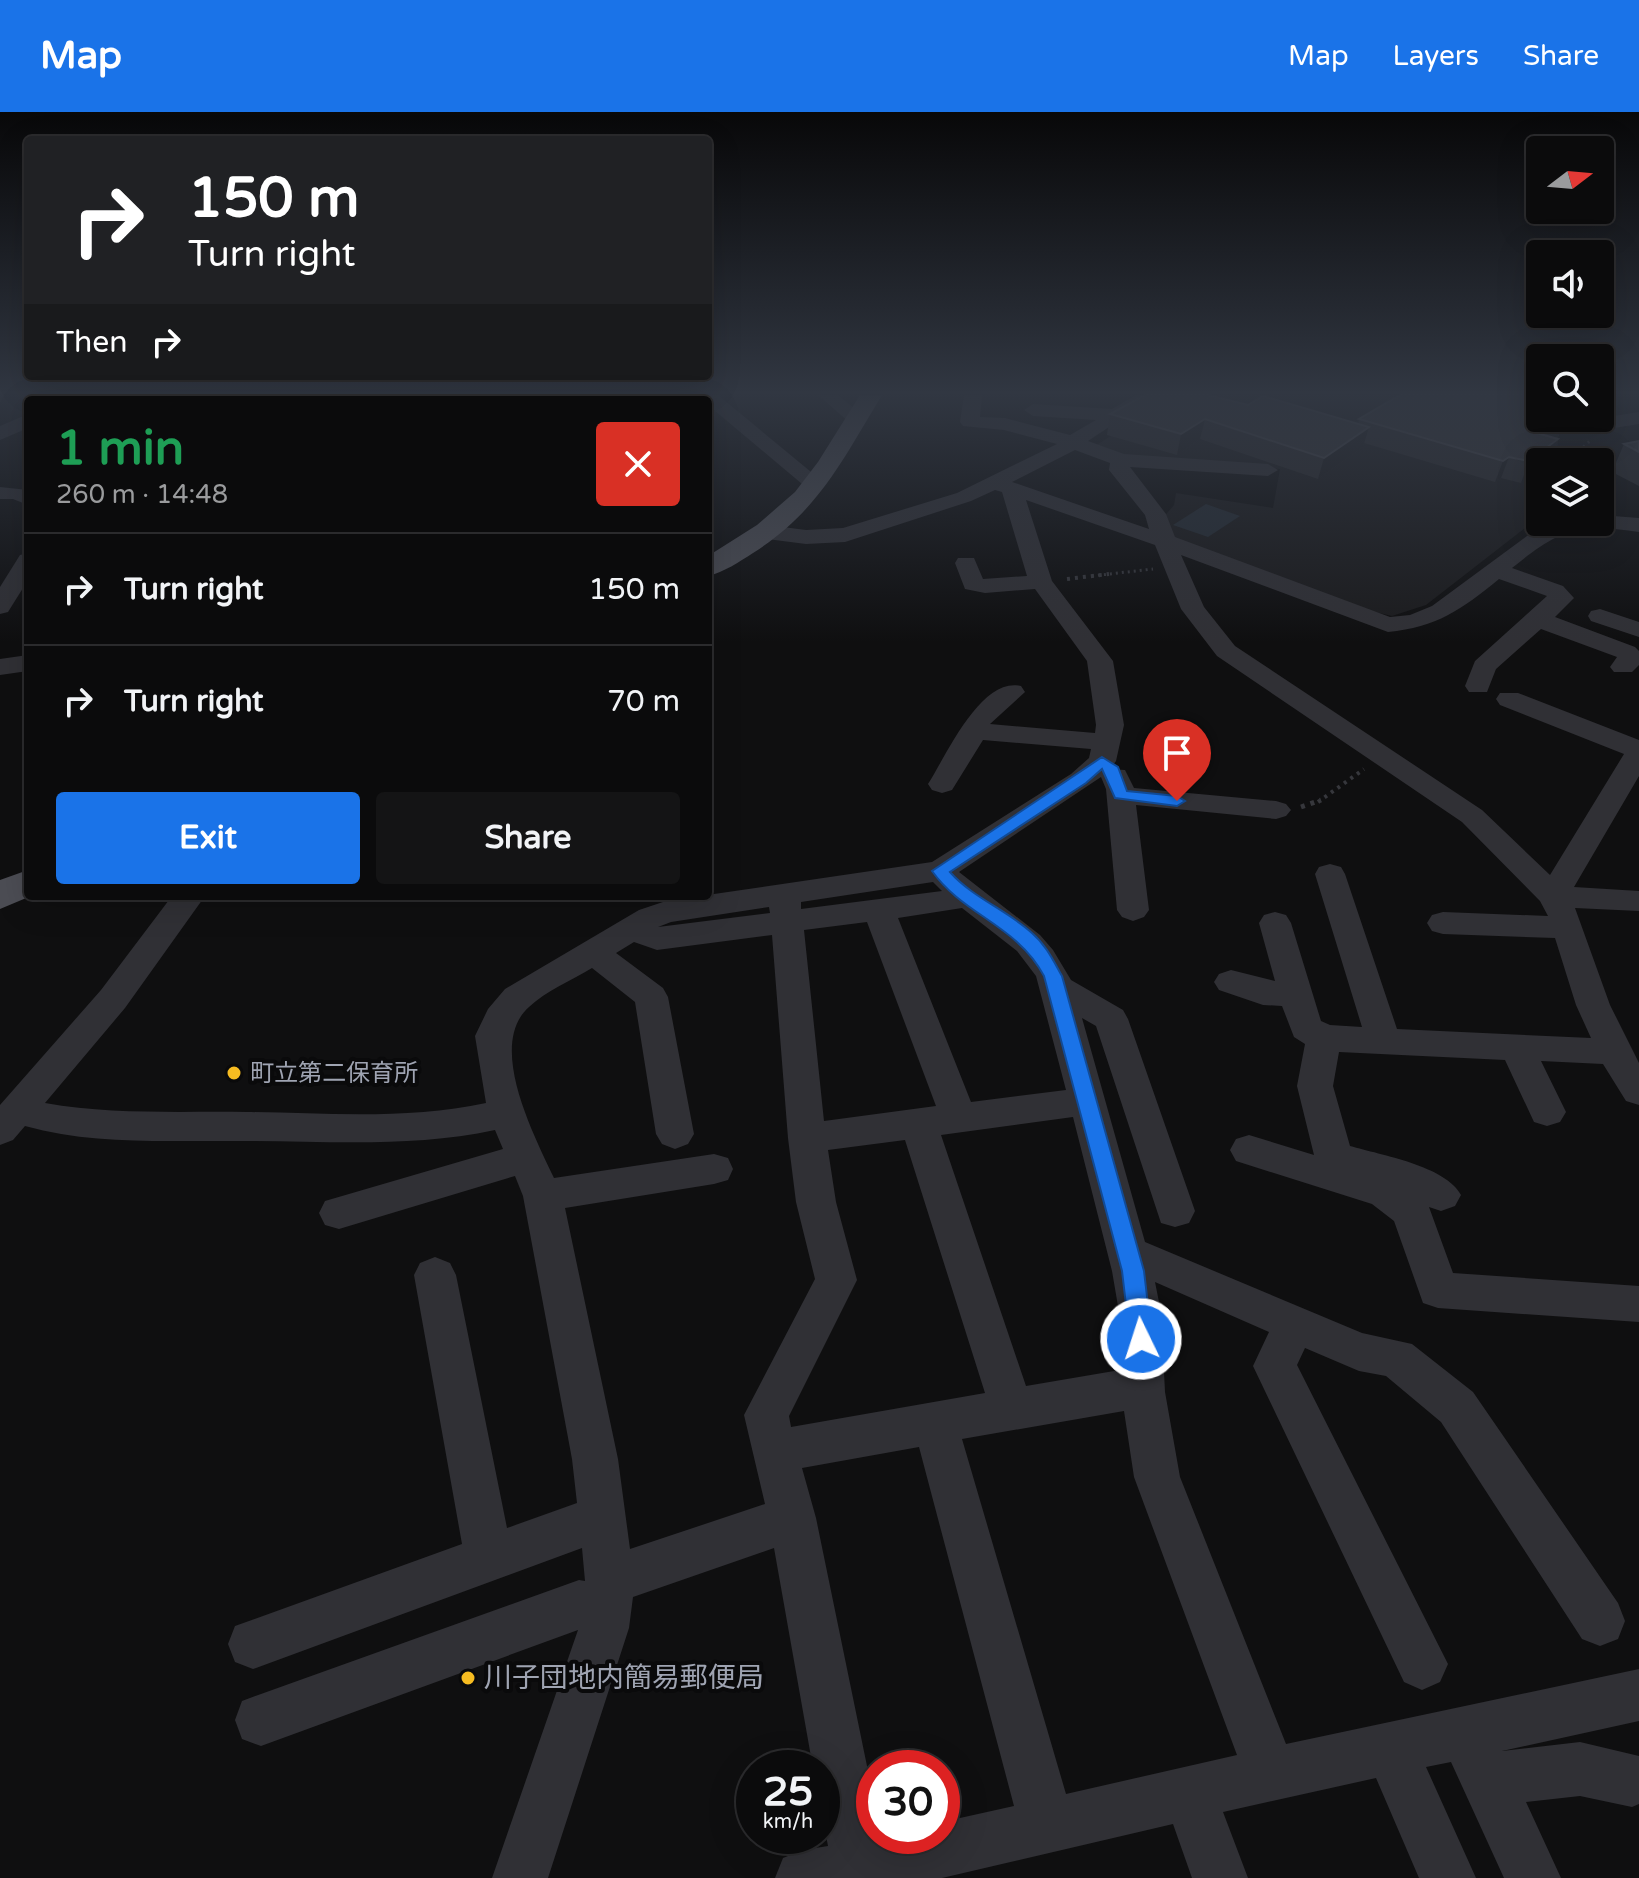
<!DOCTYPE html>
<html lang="en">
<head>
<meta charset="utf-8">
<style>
	:root { --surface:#0b0b0c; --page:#141415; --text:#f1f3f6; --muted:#9a9b9d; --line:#2b2b2d; --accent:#1a73e8 }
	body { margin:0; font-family:"Varela Round","Noto Sans JP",sans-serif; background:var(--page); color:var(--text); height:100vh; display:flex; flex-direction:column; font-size:30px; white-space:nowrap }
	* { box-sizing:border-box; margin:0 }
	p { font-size:26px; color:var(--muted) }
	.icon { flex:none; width:44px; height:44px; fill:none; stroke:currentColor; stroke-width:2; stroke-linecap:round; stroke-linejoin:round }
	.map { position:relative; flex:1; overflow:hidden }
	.drawer { position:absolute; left:24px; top:284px; width:688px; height:504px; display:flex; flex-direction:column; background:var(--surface); border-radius:8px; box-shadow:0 8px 32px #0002,0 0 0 2px var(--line) }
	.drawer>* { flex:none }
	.hud { position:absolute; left:24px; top:24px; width:688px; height:244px; border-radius:8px; box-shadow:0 8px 32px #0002,0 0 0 2px var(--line); background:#202124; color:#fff; overflow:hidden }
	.needle { width:52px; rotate:74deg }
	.fabs { position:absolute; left:1526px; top:24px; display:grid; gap:16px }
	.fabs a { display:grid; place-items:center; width:88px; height:88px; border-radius:8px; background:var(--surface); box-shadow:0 8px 32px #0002,0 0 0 2px var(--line); font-size:40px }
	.speed { position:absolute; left:736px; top:1638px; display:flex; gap:16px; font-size:40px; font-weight:700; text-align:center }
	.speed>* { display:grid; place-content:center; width:104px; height:104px; border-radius:50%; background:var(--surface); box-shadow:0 8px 32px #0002,0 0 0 2px var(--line); line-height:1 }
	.speed small { font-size:20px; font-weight:400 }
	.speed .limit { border:12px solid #d22; background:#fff; color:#111 }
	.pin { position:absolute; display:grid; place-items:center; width:68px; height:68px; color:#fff; margin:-82px -34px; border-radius:50% 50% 50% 0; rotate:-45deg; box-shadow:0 0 8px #0007 }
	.pin .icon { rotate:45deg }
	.me { position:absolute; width:88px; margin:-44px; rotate:356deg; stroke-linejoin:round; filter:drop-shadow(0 0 6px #0008) }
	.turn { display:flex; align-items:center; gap:28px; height:168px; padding:0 32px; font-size:36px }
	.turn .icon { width:104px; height:104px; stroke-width:2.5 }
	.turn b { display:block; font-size:56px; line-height:68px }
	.then { display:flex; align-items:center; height:76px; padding:0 32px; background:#0003; gap:16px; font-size:30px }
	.round { display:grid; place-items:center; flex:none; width:84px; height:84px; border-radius:8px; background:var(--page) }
	.headline { display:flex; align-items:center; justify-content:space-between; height:136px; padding:0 32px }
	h1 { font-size:48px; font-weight:800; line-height:60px; color:#1e9e55 }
	.button { display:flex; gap:16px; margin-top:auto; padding:16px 32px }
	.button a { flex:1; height:92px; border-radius:8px; background:var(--accent); color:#fff; font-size:32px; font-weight:800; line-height:92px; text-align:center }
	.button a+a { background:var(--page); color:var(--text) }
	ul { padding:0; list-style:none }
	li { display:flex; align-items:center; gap:24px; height:112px; padding:0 32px; border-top:2px solid var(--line) }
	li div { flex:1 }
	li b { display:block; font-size:30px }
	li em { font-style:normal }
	header { display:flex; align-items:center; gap:48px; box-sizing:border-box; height:112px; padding:0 40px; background:var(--accent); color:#fff }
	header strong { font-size:38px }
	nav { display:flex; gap:44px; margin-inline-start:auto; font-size:28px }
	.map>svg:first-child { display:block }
	.built { fill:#1b1b1d }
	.water { fill:#252c34 }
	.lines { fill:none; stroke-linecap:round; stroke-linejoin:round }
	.path-far2 { stroke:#36373c; stroke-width:3; stroke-dasharray:2 4; stroke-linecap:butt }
	.path-far1 { stroke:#36373c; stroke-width:4; stroke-dasharray:3 5; stroke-linecap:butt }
	.path { stroke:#36373c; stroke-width:5; stroke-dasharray:4 6; stroke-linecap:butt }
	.minor { fill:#303035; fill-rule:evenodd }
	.major { fill:#4c4d54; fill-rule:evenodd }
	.wall { fill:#2b2b2e }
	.shaded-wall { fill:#1a1a1c }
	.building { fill:#37383c; stroke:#48494f; stroke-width:2 }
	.route { fill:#1a73e8; stroke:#114b97; stroke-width:2 }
	.poi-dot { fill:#f7bc21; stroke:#0a0a0b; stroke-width:3 }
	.labels { text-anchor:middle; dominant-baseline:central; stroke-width:8; stroke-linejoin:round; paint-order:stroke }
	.poi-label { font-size:24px; fill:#9fa4b2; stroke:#0a0a0b; text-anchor:start }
	.near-poi-label { font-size:28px; fill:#9fa4b2; stroke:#0a0a0b; text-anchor:start }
</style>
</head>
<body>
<header>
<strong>Map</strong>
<nav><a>Map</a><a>Layers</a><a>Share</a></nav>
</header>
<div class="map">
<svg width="1639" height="1766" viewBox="0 0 1639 1766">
	<rect width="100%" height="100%" fill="#0f0f10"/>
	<path class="built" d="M1174 283H1423L1559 319 1556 350H1540V399L1534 409 1426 493 1392 504 1344 493 1170 427 1162 407 1174 393 1176 381 1273 396 1280 357 1125 345 1092 336Z"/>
	<path class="water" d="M1206 392 1240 404 1208 425 1173 413Z"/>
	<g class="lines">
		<path class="path-far2" d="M1584 350 1579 339 1590 329
			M1092 464 1153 457"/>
		<path class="path-far1" d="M1067 467 1109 462
			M1318 690 1364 657"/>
		<path class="path" d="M1301 695 1321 688"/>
		<path class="minor" d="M62 283H85L80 288H56Z
			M258 283H291L284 288H250Z
			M303 283H329L336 288H309Z
			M411 283H446L439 288H403Z
			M511 283H533L528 288H510Z
			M698 283H718L822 369 825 373 822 377H808L708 293V288H702Z
			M818 283H838L866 306 856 312 849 310Z
			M964 283H982L980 305 1005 306 1070 323 1096 308 1033 304 1024 298 1033 292 1112 297 1136 283H1157L1088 329 1124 342 1268 352 1278 358 1268 364 1130 355 1166 402 1175 425 1390 505 1410 503 1432 494 1527 424 1552 411 1600 410V403L1639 406V420C1625 418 1609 416 1595 415 1565 414 1534 438 1512 456L1563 474 1574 486 1555 505 1635 535 1639 539V553L1632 560H1614L1610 555 1617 545 1541 517 1496 557 1487 580H1469L1465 574 1475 549 1547 484 1499 467C1461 498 1437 515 1388 520L1181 443 1204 495 1235 534 1482 698 1550 763 1624 642 1500 593 1496 587 1500 581H1518L1639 628V664L1574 775 1639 779V799L1575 796 1610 893 1639 951V993L1626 989 1603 952 1541 949 1566 1000 1560 1010 1547 1014 1534 1010 1505 948 1339 940 1333 974 1350 1034C1381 1043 1446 1054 1461 1083L1455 1094 1441 1099 1429 1095 1453 1161 1639 1174V1210L1438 1196 1423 1191 1394 1109 1372 1092 1236 1049 1230 1038 1236 1027 1249 1023 1314 1043 1297 974 1305 932 1294 925 1282 894 1263 893 1219 878 1214 870 1219 862 1231 858 1275 869 1259 811 1264 803 1275 800 1286 803 1291 811 1321 909 1330 913 1362 915 1315 762 1319 755 1330 752 1341 755 1345 762 1397 917 1591 926 1576 893 1555 826 1443 822 1432 819 1427 811 1432 803 1443 800 1548 804 1540 789 1462 710 1217 544 1181 497 1155 433 1026 388 1052 469 1113 549 1124 613 1116 649 1110 657 1125 658 1134 676 1276 689 1286 692 1291 698 1286 704 1276 707 1136 693 1149 798 1144 805 1133 809 1122 805 1117 798 1106 677 1101 665 959 760 1040 823 1053 838 1071 868 1123 898 1128 907 1195 1099 1189 1111 1175 1115 1161 1111 1096 914 1082 906 1145 1130 1362 1221 1412 1232 1473 1280 1618 1491 1625 1509 1618 1527 1600 1534 1582 1527 1441 1310 1386 1264 1359 1259 1305 1236 1297 1253 1448 1552 1440 1570 1422 1578 1404 1570 1253 1254 1269 1220 1155 1170 1161 1200 1165 1280 1180 1365 1286 1632 1639 1557V1609L1502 1639 1580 1630 1639 1644V1692L1632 1695 1580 1684 1526 1690 1561 1766H1504L1451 1650 1426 1655 1476 1766H1419L1376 1666 1223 1700 1248 1766H1192L1173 1712 942 1766H775L783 1746 803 1738 828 1734 822 1703V1656H813L774 1436 633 1485 629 1516 548 1766H492L578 1518 261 1634 242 1627 235 1608 242 1589 261 1582 579 1468 585 1469 582 1436 253 1557 235 1550 228 1532 235 1514 462 1432 414 1163 420 1151 435 1145 450 1151 456 1163 507 1416 577 1391 572 1347 523 1084 515 1064 339 1117 325 1113 319 1101 325 1089 503 1037 495 1018C412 1036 328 1029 244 1029 171 1028 97 1034 25 1014L13 1028 0 1033V993L101 878 172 784H205L125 896 45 991C112 1003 179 999 247 1000 326 1001 408 1008 486 991L475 924 488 897 505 877 639 798 666 789 932 750 1071 662 1089 646 1091 637 983 628 952 678 942 681 932 678 928 672C946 644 981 564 1021 574L1025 580 990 612 1095 621 1096 613 1087 549 1035 477 985 481 965 477 955 451 958 446H974L983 467 1027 464 1002 380 995 378 971 389 845 430 806 432 767 427 756 420 767 413 806 418 843 416 957 381 1057 332 1004 318 963 314 960 310ZM1075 338 1110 351 1109 358 1145 403 1149 417 1012 370ZM933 770 942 779 801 797V790ZM769 795 770 801 658 815 671 810ZM962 796 1017 839 1036 864 1066 978 971 990 898 806ZM867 810 936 994 824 1009 804 818ZM772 823 788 1026 796 1090 815 1167 744 1303 765 1392 630 1437 618 1347 565 1096 714 1072 728 1068 733 1057 728 1046 714 1042 554 1066C535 1025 486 933 529 895 546 879 572 868 592 856L635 890 656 1022 662 1032 675 1037 688 1032 694 1022 668 885 663 876 616 841 634 830 657 838ZM1073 1005 1112 1159 1119 1200 1120 1258 1026 1274 941 1023ZM905 1028 985 1281 791 1315 789 1304 857 1168 836 1090 828 1038ZM1124 1299 1134 1365 1237 1643 1066 1682 962 1327ZM919 1335 1014 1694 942 1710V1724H874V1688L816 1406 802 1356Z
			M1639 300V312L1595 319 1585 313 1595 307Z
			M28 302V316L0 328V314Z
			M0 375 28 378V393L13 387H0Z
			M28 441V468L8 500 0 502V475L20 443Z
			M1600 497 1639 510V525L1591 509 1588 504 1591 499Z
			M28 543V559L0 563V547Z"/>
		<path class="major" d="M860 283H882C843 347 819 399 753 441 739 450 724 460 708 464V444L757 413 795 380 818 350Z
			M28 758V784H31L0 797V768Z"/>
	</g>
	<path class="wall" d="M1110 302 1358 312 1359 307 1563 312 1558 325 1556 326 1558 327 1550 348 1547 350H1540L1521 371 1501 366 1495 370 1364 331 1363 335 1318 367 1200 327 1177 343 1107 323Z
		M1639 329V374L1612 360 1624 332Z"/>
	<path class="shaded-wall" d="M1555 306H1572L1563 312 1558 325 1529 342 1537 321Z
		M1205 307 1200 327 1177 343 1181 322Z
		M1369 315 1363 335 1318 367 1324 346Z
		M1558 327 1550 348 1547 350H1540V355L1521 371 1529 349Z
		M1509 345 1501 366 1495 370 1503 349Z"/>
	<path class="building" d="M1145 283H1208L1248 293 1263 284 1369 315 1324 346 1205 307 1181 322 1110 302Z
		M1400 283H1540V306H1564L1537 321 1558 327 1529 349 1509 345 1503 349 1359 307Z
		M1639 329V340L1624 332Z"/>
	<linearGradient id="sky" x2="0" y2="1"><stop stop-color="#080809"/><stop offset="0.53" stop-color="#313742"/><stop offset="1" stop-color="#313742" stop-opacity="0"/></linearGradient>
	<rect width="1639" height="530" fill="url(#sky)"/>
	<path class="route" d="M1102 645 1118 655 1127 679 1177 684 1185 689 1177 694 1115 686 1102 657 1086 671 950 760C973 786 1007 798 1032 821 1046 833 1053 848 1062 864L1144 1159 1152 1227 1149 1234 1141 1237 1133 1234 1130 1227 1122 1159 1044 864C1017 813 963 803 932 759Z"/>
	<g class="poi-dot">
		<circle cx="234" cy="961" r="8"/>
		<circle cx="468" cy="1566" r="8"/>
	</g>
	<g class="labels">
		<g class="poi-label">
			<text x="250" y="961">町立第二保育所</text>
		</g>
		<g class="near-poi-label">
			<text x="484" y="1566">川子団地内簡易郵便局</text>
		</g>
	</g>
</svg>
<div class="fabs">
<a><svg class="needle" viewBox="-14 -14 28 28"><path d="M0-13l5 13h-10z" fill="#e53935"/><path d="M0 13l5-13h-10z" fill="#9a9b9d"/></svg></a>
<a><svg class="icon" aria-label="sound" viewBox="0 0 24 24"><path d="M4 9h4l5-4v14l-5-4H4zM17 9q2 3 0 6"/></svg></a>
<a><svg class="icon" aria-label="search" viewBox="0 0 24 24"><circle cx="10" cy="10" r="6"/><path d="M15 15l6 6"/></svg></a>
<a><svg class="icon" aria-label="layers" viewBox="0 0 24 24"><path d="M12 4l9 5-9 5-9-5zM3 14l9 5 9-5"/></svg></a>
</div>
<div class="speed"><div>25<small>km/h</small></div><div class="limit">30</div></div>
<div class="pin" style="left:1177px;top:689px;background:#d93025"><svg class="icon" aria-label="arrive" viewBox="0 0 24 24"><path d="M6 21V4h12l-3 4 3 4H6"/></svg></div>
<svg class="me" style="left:1141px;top:1227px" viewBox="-20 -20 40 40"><circle r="17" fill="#1a73e8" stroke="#fff" stroke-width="3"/><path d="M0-11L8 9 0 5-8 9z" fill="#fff"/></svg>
<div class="hud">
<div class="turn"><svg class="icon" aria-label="right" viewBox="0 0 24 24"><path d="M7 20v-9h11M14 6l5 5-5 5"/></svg><div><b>150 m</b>Turn right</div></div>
<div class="then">Then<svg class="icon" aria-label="right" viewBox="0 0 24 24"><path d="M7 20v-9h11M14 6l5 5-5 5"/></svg></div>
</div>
<section class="drawer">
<div class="headline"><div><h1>1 min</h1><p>260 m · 14:48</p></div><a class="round" style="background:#d93025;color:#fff"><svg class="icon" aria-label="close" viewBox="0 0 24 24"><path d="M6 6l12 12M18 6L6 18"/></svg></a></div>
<ul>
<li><svg class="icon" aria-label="right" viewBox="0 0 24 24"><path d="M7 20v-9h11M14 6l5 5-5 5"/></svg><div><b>Turn right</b></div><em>150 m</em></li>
<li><svg class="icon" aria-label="right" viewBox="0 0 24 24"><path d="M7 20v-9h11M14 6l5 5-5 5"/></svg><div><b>Turn right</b></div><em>70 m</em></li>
</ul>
<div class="button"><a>Exit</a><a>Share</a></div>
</section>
</div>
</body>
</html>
